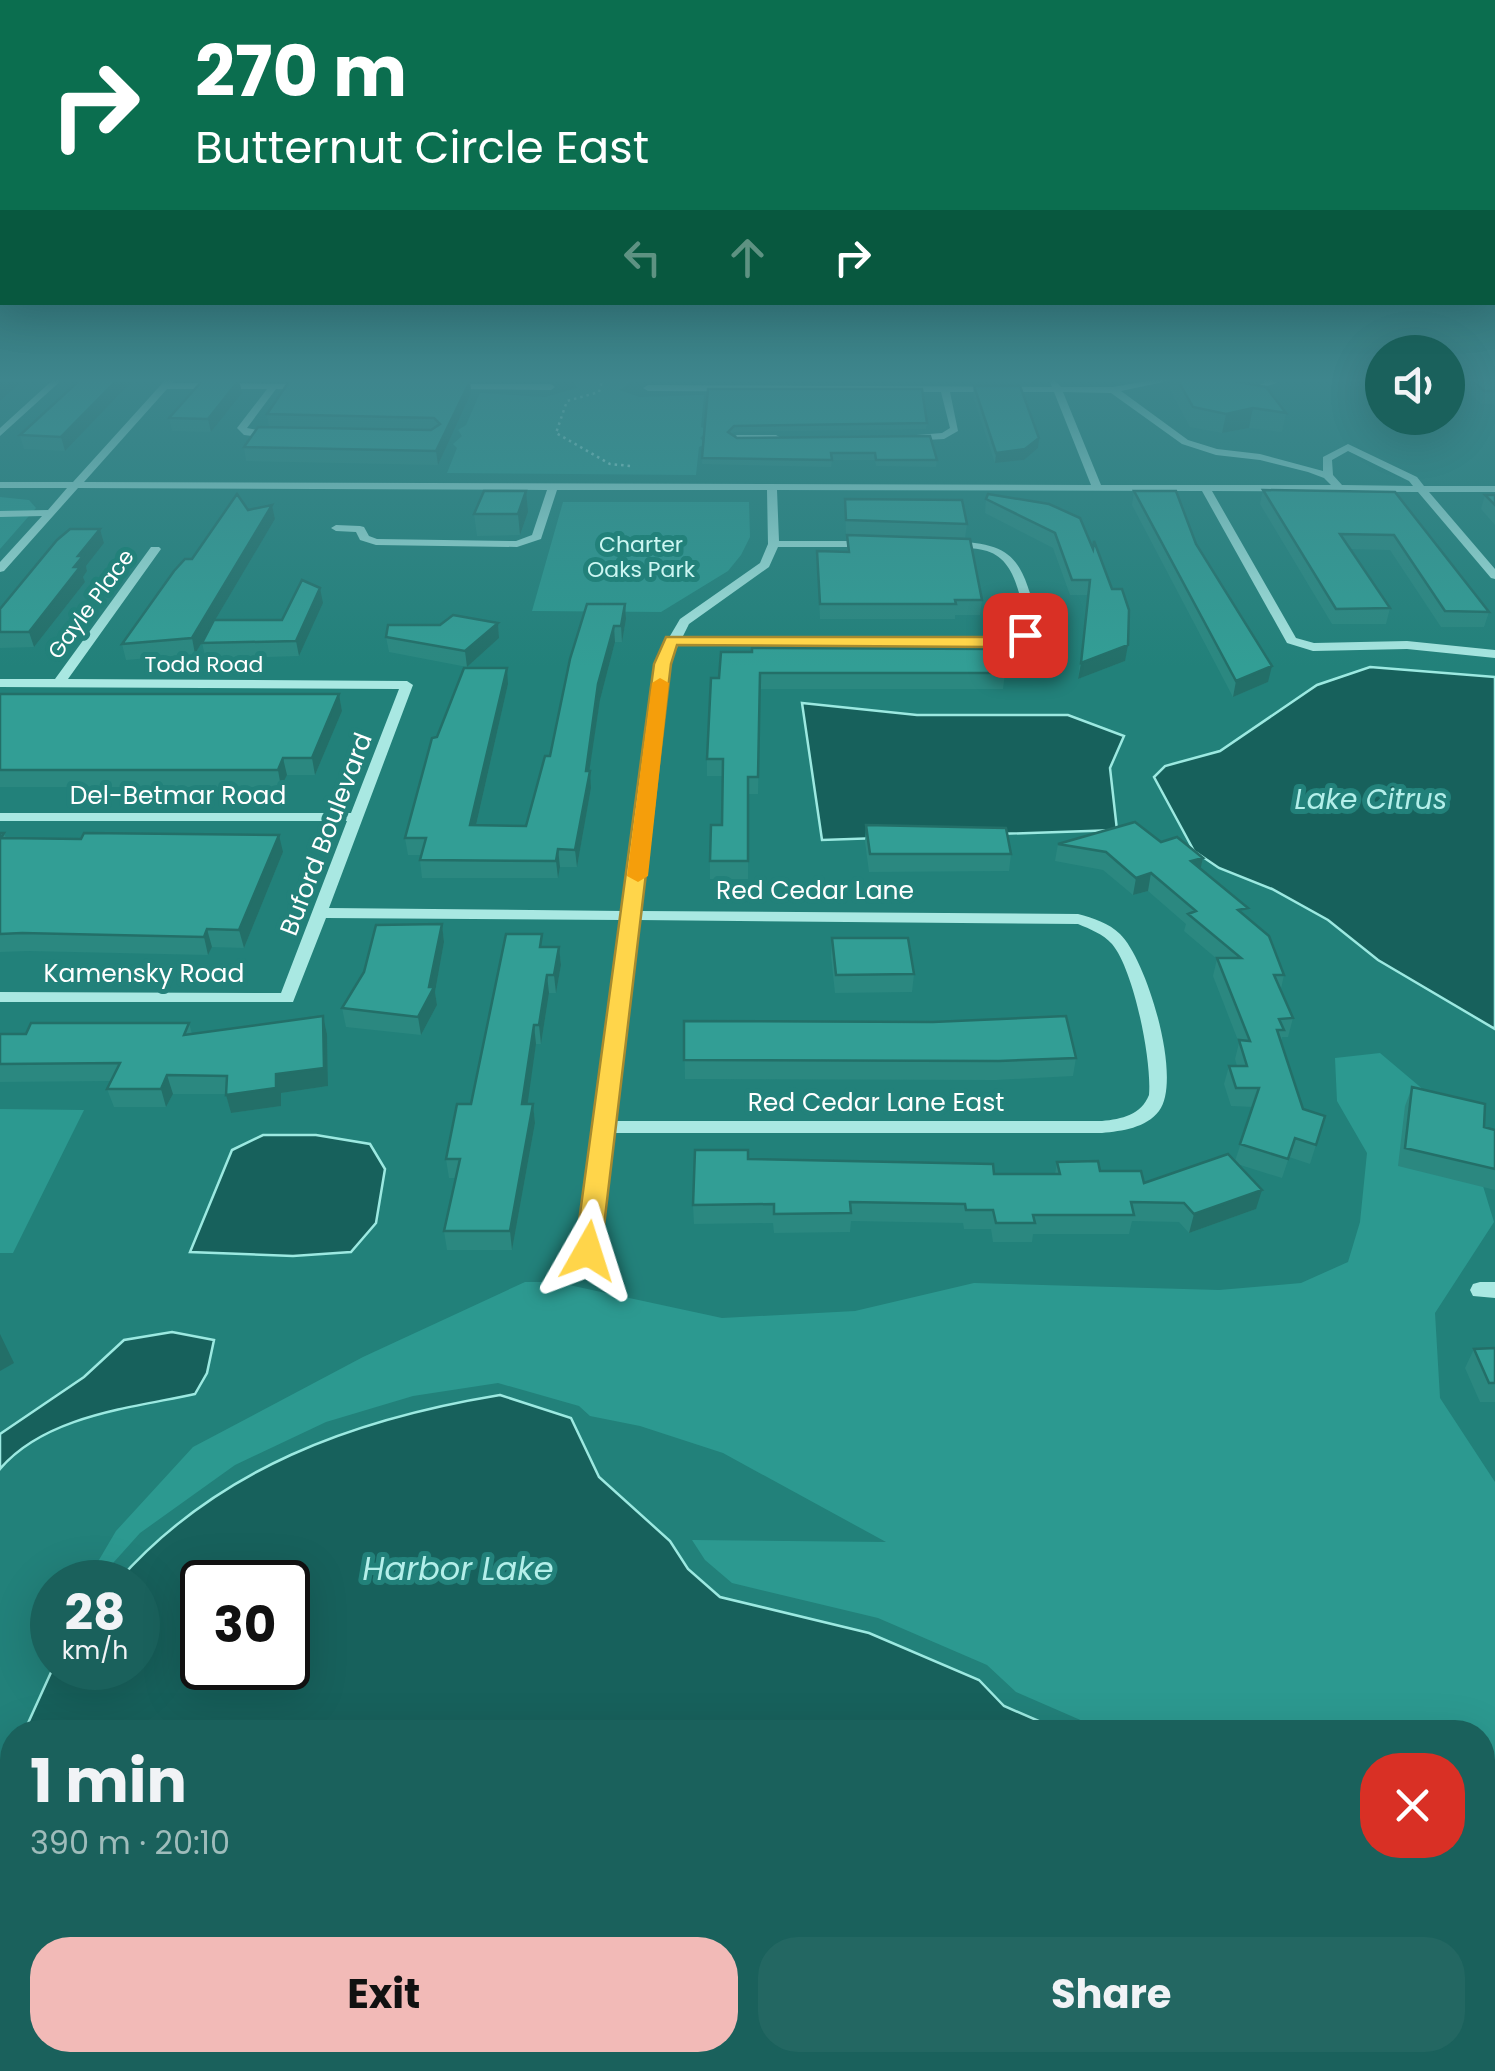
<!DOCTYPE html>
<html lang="en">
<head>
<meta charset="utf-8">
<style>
	:root { --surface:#1a615c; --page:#236762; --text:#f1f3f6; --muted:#9fbcbb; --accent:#f2bab7 }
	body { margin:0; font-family:Poppins,sans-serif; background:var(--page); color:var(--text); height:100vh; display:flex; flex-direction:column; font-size:38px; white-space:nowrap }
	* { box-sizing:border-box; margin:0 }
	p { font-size:32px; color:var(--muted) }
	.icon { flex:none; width:55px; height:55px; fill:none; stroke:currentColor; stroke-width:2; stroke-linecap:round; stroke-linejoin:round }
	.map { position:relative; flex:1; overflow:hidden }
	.sheet { position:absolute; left:0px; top:1720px; width:1495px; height:352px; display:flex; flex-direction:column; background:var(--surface); border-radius:40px 40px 0 0; box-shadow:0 10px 40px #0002 }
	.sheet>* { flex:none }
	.banner { position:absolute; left:0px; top:0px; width:1495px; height:305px; box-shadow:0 10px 40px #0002; background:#0b6e4f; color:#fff; overflow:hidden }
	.buttons { position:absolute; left:1365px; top:335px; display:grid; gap:20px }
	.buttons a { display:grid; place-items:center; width:100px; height:100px; border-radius:50%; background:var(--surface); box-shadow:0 10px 40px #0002; font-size:50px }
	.speed { position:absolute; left:30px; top:1560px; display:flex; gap:20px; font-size:50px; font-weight:700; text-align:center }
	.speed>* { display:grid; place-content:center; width:130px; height:130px; border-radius:50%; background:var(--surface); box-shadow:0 10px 40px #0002; line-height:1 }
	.speed small { font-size:25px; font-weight:400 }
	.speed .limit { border:5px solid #111; border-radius:15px; background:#fff; color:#111 }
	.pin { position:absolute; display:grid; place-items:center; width:85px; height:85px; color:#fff; margin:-42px; border-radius:20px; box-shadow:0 5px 15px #0006 }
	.me { position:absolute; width:110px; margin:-55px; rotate:6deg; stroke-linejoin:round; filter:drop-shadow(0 0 8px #0008) }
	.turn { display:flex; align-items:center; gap:35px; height:210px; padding:0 30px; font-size:45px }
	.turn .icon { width:130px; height:130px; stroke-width:2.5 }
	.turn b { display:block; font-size:70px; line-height:85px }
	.lanes { display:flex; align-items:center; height:95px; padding:0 30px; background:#0003; justify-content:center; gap:50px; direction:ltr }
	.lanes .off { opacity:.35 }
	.round { display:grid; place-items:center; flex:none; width:105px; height:105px; border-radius:40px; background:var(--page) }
	.summary { display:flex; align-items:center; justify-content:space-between; height:170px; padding:0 30px }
	h1 { font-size:60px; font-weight:700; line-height:75px }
	.action { display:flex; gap:20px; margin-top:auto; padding:20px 30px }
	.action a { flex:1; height:115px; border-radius:40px; background:var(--accent); color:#111; font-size:40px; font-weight:700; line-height:115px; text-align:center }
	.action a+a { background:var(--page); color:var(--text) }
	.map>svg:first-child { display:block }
	.green { fill:#2c9990 }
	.water { fill:#17615c; stroke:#9ce9e1; stroke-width:2.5; fill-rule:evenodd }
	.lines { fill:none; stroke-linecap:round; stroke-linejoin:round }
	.path { stroke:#a9e8e2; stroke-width:2.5; stroke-dasharray:2.5 4; stroke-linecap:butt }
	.minor { fill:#a9e8e2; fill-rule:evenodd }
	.wall { fill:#2b8880 }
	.shaded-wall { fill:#236f68 }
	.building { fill:#329e95; stroke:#236f68; stroke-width:2.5 }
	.route { fill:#ffd54a; stroke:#a68a30; stroke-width:2.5 }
	.slow { fill:#f59e0b }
	.labels { text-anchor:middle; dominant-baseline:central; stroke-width:10; stroke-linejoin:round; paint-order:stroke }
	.far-park-label { font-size:22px; fill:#ccf6f2; stroke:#22817a }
	.far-street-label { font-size:22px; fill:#fff; stroke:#22817a }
	.street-label { font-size:25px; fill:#fff; stroke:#22817a }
	.water-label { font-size:28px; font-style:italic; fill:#b4efea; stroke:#22817a }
	.near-water-label { font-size:32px; font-style:italic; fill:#b4efea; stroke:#22817a }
</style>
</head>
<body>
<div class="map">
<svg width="1495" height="2071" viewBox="0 0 1495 2071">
	<rect width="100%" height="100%" fill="#22817a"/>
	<path class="green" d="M581 377 631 382 620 390 639 397 704 395 701 427 708 430 700 438 706 444 699 447 696 475 447 473 457 448 453 444 462 436 458 430 466 425 480 393 545 397 577 388 573 381Z
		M0 497 29 500 36 508 0 549Z
		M563 502H749L750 537 741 555 728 571 661 612 532 611Z
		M1380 1053 1464 1124 1494 1222 1435 1313 1440 1398 1495 1482V1981L1482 1978V1732H1108L1016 1692 987 1665 878 1618 732 1583 705 1560 692 1540 886 1542 723 1453 640 1426 590 1416 579 1406 498 1383 413 1396 326 1422 235 1465 140 1533 96 1582H86L116 1531 193 1447 363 1357 525 1282H555L722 1318 855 1311 974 1283 1219 1290 1301 1283 1348 1262 1360 1222 1367 1153 1337 1101 1335 1058Z
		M0 1109 84 1110 13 1253H0Z"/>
	<path class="water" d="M1370 667 1495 677V1029L1378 960 1328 920 1272 889 1219 868 1194 851 1154 777 1165 766 1220 751 1317 685Z
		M802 703 917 715H1068L1124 736 1110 768 1117 830 822 840Z
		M263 1135H316L370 1144 385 1169 376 1223 351 1252 293 1256 190 1252 232 1150Z
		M172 1332 214 1340 207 1373 195 1394C130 1408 45 1416 0 1469V1434L84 1377 124 1340Z
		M500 1395 571 1418 599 1477 670 1541 688 1569 720 1597 869 1633 979 1680 1004 1706 1064 1732H24L53 1668H138V1582H117C217 1468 354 1419 500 1395ZM288 1582V1668H202V1582Z
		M12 1757V2060H1482L1483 2000 1495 2003V2071H0V1784Z"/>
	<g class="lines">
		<path class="path" d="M603 377 599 392 567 401 556 433 610 464 630 466"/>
		<path class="minor" d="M56 377H65L0 436V428Z
			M168 377H177L172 383 310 384 314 387 310 390 276 389 247 428 280 434 282 436 277 439 244 435 237 428 267 389H167L84 482 1091 485 1054 392H950L958 431 944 439 907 441 902 438 904 436 942 433 950 428 941 392 648 391 643 388 648 385 1052 387 1050 382 1054 379 1061 387H1113L1169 377H1187L1121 391 1188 440 1217 449 1260 454 1323 471V457L1348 444 1417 477 1424 486H1495V492H1429L1495 569V579L1491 578 1418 492 1212 491 1296 638 1314 643 1407 641 1495 650V658L1407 649 1313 651 1287 643 1202 491 777 490 779 541H868L874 544 868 547H778L769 567 689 624 683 636 991 638 1020 632 1026 621C1019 596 1016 560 987 551 973 547 959 548 945 546V542L949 541C1017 543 1021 560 1038 621L1029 638 991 646 679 644 669 663 639 911 1078 914C1093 918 1109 923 1120 934 1147 960 1183 1080 1159 1111 1146 1128 1122 1131 1102 1133H612L598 1251 595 1256 588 1259 581 1256 578 1251 622 920 326 918 293 1002H0V992L281 993 347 821H0V813H351L399 689 0 687V679H55L151 547H159L161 549 68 679 407 681 413 685 329 908 623 911 657 663 667 643 665 640 670 636 680 619 760 563 768 544 767 490H557L541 539 517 547 376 545 360 540 356 532 336 531 331 528 336 525 360 526 364 527 369 536 377 539 516 541 532 535 547 490 78 488 4 571 0 572V562L42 516 0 517V511L48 510 67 488H0V482H73ZM1063 392 1111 393 1182 444 1216 455 1260 460 1308 472 1324 478 1331 485H1101ZM1348 451 1409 481 1413 486 1342 485 1333 475 1332 460ZM638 920 1078 924C1090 929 1103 934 1112 944 1134 970 1152 1061 1149 1095 1141 1115 1122 1119 1102 1121H614Z
			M1257 377H1268L1277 383 1243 393V389L1265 383Z
			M446 384H551L555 387 551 390 443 389Z
			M737 435H776L781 438 776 441 734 440 732 438Z
			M1480 1282H1495V1298L1473 1296 1470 1290 1473 1284Z"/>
	</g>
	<path class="wall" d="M83 377H136L65 451 24 449 20 435Z
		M215 377H254L252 379H216Z
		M301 377H464L301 380Z
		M661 377H1014L1015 379 1014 383Z
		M1171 377H1212L1286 413 1282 432 1249 428 1222 433 1190 427 1169 388Z
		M1453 377H1495V406L1493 404H1481Z
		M239 380 242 393 211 432 172 431 169 418Z
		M470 381 471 393 438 465 246 461 244 447 269 427 267 414Z
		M974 386 1038 448 1024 460 995 463 973 396Z
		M708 389 927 423 926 429 734 432 732 434 737 438 937 460 936 467 876 466 875 460H832L831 467 702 464Z
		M1263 490 1395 492 1489 612 1484 627H1441L1390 550 1350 549 1390 608 1386 624H1332L1260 504Z
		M1134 491 1268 682 1233 697 1132 505Z
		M1485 495H1495V525L1481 509Z
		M845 499 967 524 965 538 846 534Z
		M986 499 1080 518 1125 661 1078 679 1088 595H1070L1053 548 985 513Z
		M272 505 275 519 215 620H282L323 603 299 656 206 659 202 643 203 641 195 654 126 660 122 644 192 559 248 510Z
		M528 512 520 535 477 536 474 514Z
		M100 529 104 543 86 566 87 571 83 577 85 582 34 647 0 648V609Z
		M847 535 982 600 980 615H955V619H820L817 551 847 552Z
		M625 604 626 619 622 642H615L600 700 589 771 591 788 577 867H560L558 878H422L420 860 421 855H408L405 838 437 737 508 684 476 826H526L550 756Z
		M498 623 499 638 467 667 389 652 386 637 440 625Z
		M721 652 1005 673 1003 689H760L758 794H748V879H710V861L722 825V776H707V759L719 678Z
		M0 694H339L342 711 315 775H287L281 787H0Z
		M866 825 1011 854 1009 871 869 872 865 842Z
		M0 833H4L6 838 283 852 244 948 212 947 208 955 28 951 0 952Z
		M1161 842 1203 858 1200 869 1245 916 1284 975 1281 989 1293 1018 1288 1037H1282L1281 1042 1303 1109 1325 1116 1310 1164 1289 1157 1282 1178 1237 1164 1256 1209 1189 1233 1179 1222 1132 1221 1129 1234H1033L1032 1242H993L991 1229H964L963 1223 851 1221 850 1232 774 1233 773 1223 694 1224 693 1205 748 1159 994 1174H1055L1057 1162 1100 1171 1144 1183 1235 1161 1253 1107 1231 1106 1224 1084 1229 1066H1237L1235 1059 1239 1043 1213 976 1217 959 1184 931 1186 924 1148 891 1133 895 1103 870 1055 861 1058 844Z
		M442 924 444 942 435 992 437 1005 421 1035 346 1027 342 1008Z
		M832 938 914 974 912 992 835 993 831 956Z
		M544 947H559L561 965 556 993H549L541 1044H536L527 1104H533L535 1123 512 1250H447L444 1231 456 1178H449L446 1159Z
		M323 1016 327 1034 328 1086 281 1093V1106L231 1113 226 1094H173L166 1107H114L107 1089 111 1081 0 1082V1034H26L189 1023 192 1034Z
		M684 1021 1076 1058 1073 1076 996 1080 685 1079Z
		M1412 1087 1484 1127 1495 1130V1190L1398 1166 1405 1106Z
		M1495 1348V1402H1480L1465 1368 1474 1349Z"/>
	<path class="shaded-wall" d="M9 377H27L0 401V384Z
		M120 377H136L65 451 61 437Z
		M239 380 242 393 211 432 208 419Z
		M470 381 471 393 438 465 436 451Z
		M1253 408 1249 428 1222 433 1226 414Z
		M1039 438 1038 448 1024 460 995 463 996 453Z
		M526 491 528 512 520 535 518 514Z
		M272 505 275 519 195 654 192 638Z
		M100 529 104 543 86 566 87 571 83 577 85 582 34 647 29 632 74 567 78 556Z
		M320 588 323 603 299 656 296 641Z
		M625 604 626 619 622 642 621 626Z
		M498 623 499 638 467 667 465 651Z
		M614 626 615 642 600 700 588 780 590 771 591 788 577 867 575 850 598 684Z
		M1128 645 1125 661 1078 679 1081 663Z
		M1272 666 1268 682 1233 697 1236 681Z
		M507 668 508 684 472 843 470 825Z
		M339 694 342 711 315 775 312 758Z
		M283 758 287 775 281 787 278 770Z
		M279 835 283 852 244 948 239 930Z
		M558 849 560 867 558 878 556 861Z
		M1203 858 1199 875 1191 861Z
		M1151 873 1148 891 1133 895 1136 878Z
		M442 924 444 942 435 992 437 1005 421 1035 418 1017 429 987Z
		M207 929 212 947 208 955 204 937Z
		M559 947 561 965 556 993 554 975Z
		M547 975 549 993 541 1044 539 1025Z
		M323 1016 327 1034 328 1086 281 1093V1106L231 1113 226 1095 276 1074Z
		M534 1025 536 1044 525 1122 522 1104Z
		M167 1075 173 1094 166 1107 161 1089Z
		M533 1104 535 1123 512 1250 510 1231Z
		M1262 1190 1256 1209 1189 1233 1194 1214Z
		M0 1334 14 1363 0 1371Z"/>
	<path class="building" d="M0 377H9L0 384Z
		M83 377H120L61 437 20 435Z
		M1176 377H1212L1266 387 1286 413 1253 408 1226 414 1193 407Z
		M1469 377H1495V391H1484Z
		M203 380H239L208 419 169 418Z
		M290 380 470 381 436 451 244 447 258 427 431 430 440 424 434 418 267 414Z
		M974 386H1020L1039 438 1025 449 996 453Z
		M708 389H922L927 423 734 426 728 432 737 438 930 436 937 460H876L875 453H831L832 460 702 458Z
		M1263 490 1395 492 1489 612 1445 611 1394 535 1340 534 1390 608 1336 609Z
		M484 491H526L518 514H474Z
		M1134 491H1176L1196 544 1272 666 1236 681Z
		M237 494 248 510 272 505 192 638 122 644 174 571 185 559H192Z
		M988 494 1049 504 1080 518 1093 549 1094 541 1112 589H1122L1129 610 1128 645 1081 663 1090 580H1072L1055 533 986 499Z
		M1485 495H1495V505Z
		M845 499 962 500 967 524 846 520Z
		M70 529H100L78 556H83L74 567H80L29 632H0V609L57 540Z
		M847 535 970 539 982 600H955L956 604H820L817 551 849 552Z
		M302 580 320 588 296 641 202 643 214 620H282Z
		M587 604H625L621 626H614L598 684 586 771H590L575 850 558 849 556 861 420 860 426 838H405L432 738 437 737 464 668H507L470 825 526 826 545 756H550L570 659Z
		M453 615 498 623 465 651 386 637 388 625H440Z
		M752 648 998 649 1005 673H760L758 777H748V861H710L711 825H722L723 759H707L711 678H719L721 652H752Z
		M0 694H339L312 758H283L278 770H0Z
		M1135 822 1161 842 1177 837 1203 858 1191 861 1248 908 1238 910 1269 936 1284 975H1274L1293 1018 1279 1019 1284 1030H1277L1303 1109 1325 1116 1316 1145 1295 1138 1288 1159 1240 1144 1259 1088H1236L1229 1066H1247L1239 1040 1250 1041 1217 958H1241L1188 914 1196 911 1151 873 1136 878 1106 852 1058 844Z
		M866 825 1006 828 1011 854H870Z
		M0 833H4L1 838 81 839 84 833 279 835 239 930 207 929 204 937 22 933 0 934Z
		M442 924 429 987H434L418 1017 342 1008 364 972 376 925Z
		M506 934H542L540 947H559L554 975H547L539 1025H534L522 1104H533L510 1231H444L460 1159H446L457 1104H471Z
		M832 938H908L914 974 836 975Z
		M323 1016 324 1068 276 1074V1088L226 1095 227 1076 167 1075 161 1089H107L120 1063 0 1064V1034H26L31 1023H189L184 1035Z
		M1066 1016 1076 1058 999 1061 684 1060V1021L933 1022Z
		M1412 1087 1485 1104 1484 1127 1495 1130V1169L1405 1148Z
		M695 1150H748V1159L993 1164 994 1174H1060L1057 1162 1098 1161 1100 1171H1141L1144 1183 1228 1154 1262 1190 1194 1214 1184 1203 1131 1202 1134 1215H1033L1035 1223H996L993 1210H966L965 1204 850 1202 851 1213 774 1214V1204L693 1205Z
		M1495 1348V1383H1489L1474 1349Z"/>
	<linearGradient id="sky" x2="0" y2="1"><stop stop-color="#134743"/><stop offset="0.57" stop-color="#3e868d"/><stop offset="1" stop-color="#3e868d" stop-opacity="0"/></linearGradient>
	<rect width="1495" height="667" fill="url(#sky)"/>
	<path class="route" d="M1025 630 1031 631V638L991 647 677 645 671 664 601 1251 588 1261 579 1258 575 1251 654 664 666 637H991Z"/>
	<path class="slow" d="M660 678 669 683 648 876 638 882 627 876 652 683Z"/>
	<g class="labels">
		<g class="far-park-label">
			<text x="641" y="544">Charter<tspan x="641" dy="25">Oaks Park</tspan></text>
		</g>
		<g class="far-street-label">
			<text transform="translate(91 604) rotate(-54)">Gayle Place</text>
			<text x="204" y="664">Todd Road</text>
		</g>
		<g class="street-label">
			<text x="178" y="795">Del-Betmar Road</text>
			<text transform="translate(326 834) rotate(-69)">Buford Boulevard</text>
			<text x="815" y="890">Red Cedar Lane</text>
			<text x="144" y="973">Kamensky Road</text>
			<text x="876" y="1102">Red Cedar Lane East</text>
		</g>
		<g class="water-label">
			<text x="1371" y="799">Lake Citrus</text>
		</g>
		<g class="near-water-label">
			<text x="458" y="1568">Harbor Lake</text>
		</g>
	</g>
</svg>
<div class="buttons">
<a><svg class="icon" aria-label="sound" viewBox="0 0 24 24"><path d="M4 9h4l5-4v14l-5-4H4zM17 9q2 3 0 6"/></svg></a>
</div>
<div class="speed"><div>28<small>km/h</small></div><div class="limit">30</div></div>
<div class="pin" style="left:1025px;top:635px;background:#d93025"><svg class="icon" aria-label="arrive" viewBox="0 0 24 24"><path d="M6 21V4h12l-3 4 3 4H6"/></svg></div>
<svg class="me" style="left:588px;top:1251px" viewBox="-20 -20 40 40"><path d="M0-17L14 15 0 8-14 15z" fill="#ffd54a" stroke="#fff" stroke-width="4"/></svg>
<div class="banner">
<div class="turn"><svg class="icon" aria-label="right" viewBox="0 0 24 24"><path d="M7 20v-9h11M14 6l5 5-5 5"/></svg><div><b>270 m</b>Butternut Circle East</div></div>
<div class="lanes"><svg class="icon off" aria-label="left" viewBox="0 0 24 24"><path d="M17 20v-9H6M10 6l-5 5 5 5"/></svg><svg class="icon off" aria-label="ahead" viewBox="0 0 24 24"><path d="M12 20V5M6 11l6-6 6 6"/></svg><svg class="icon" aria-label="right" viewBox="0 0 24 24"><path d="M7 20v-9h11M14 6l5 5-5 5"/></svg></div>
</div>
<section class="sheet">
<div class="summary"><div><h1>1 min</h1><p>390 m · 20:10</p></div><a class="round" style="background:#d93025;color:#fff"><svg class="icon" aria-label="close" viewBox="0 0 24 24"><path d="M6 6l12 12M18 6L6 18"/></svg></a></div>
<div class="action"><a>Exit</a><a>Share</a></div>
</section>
</div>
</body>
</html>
